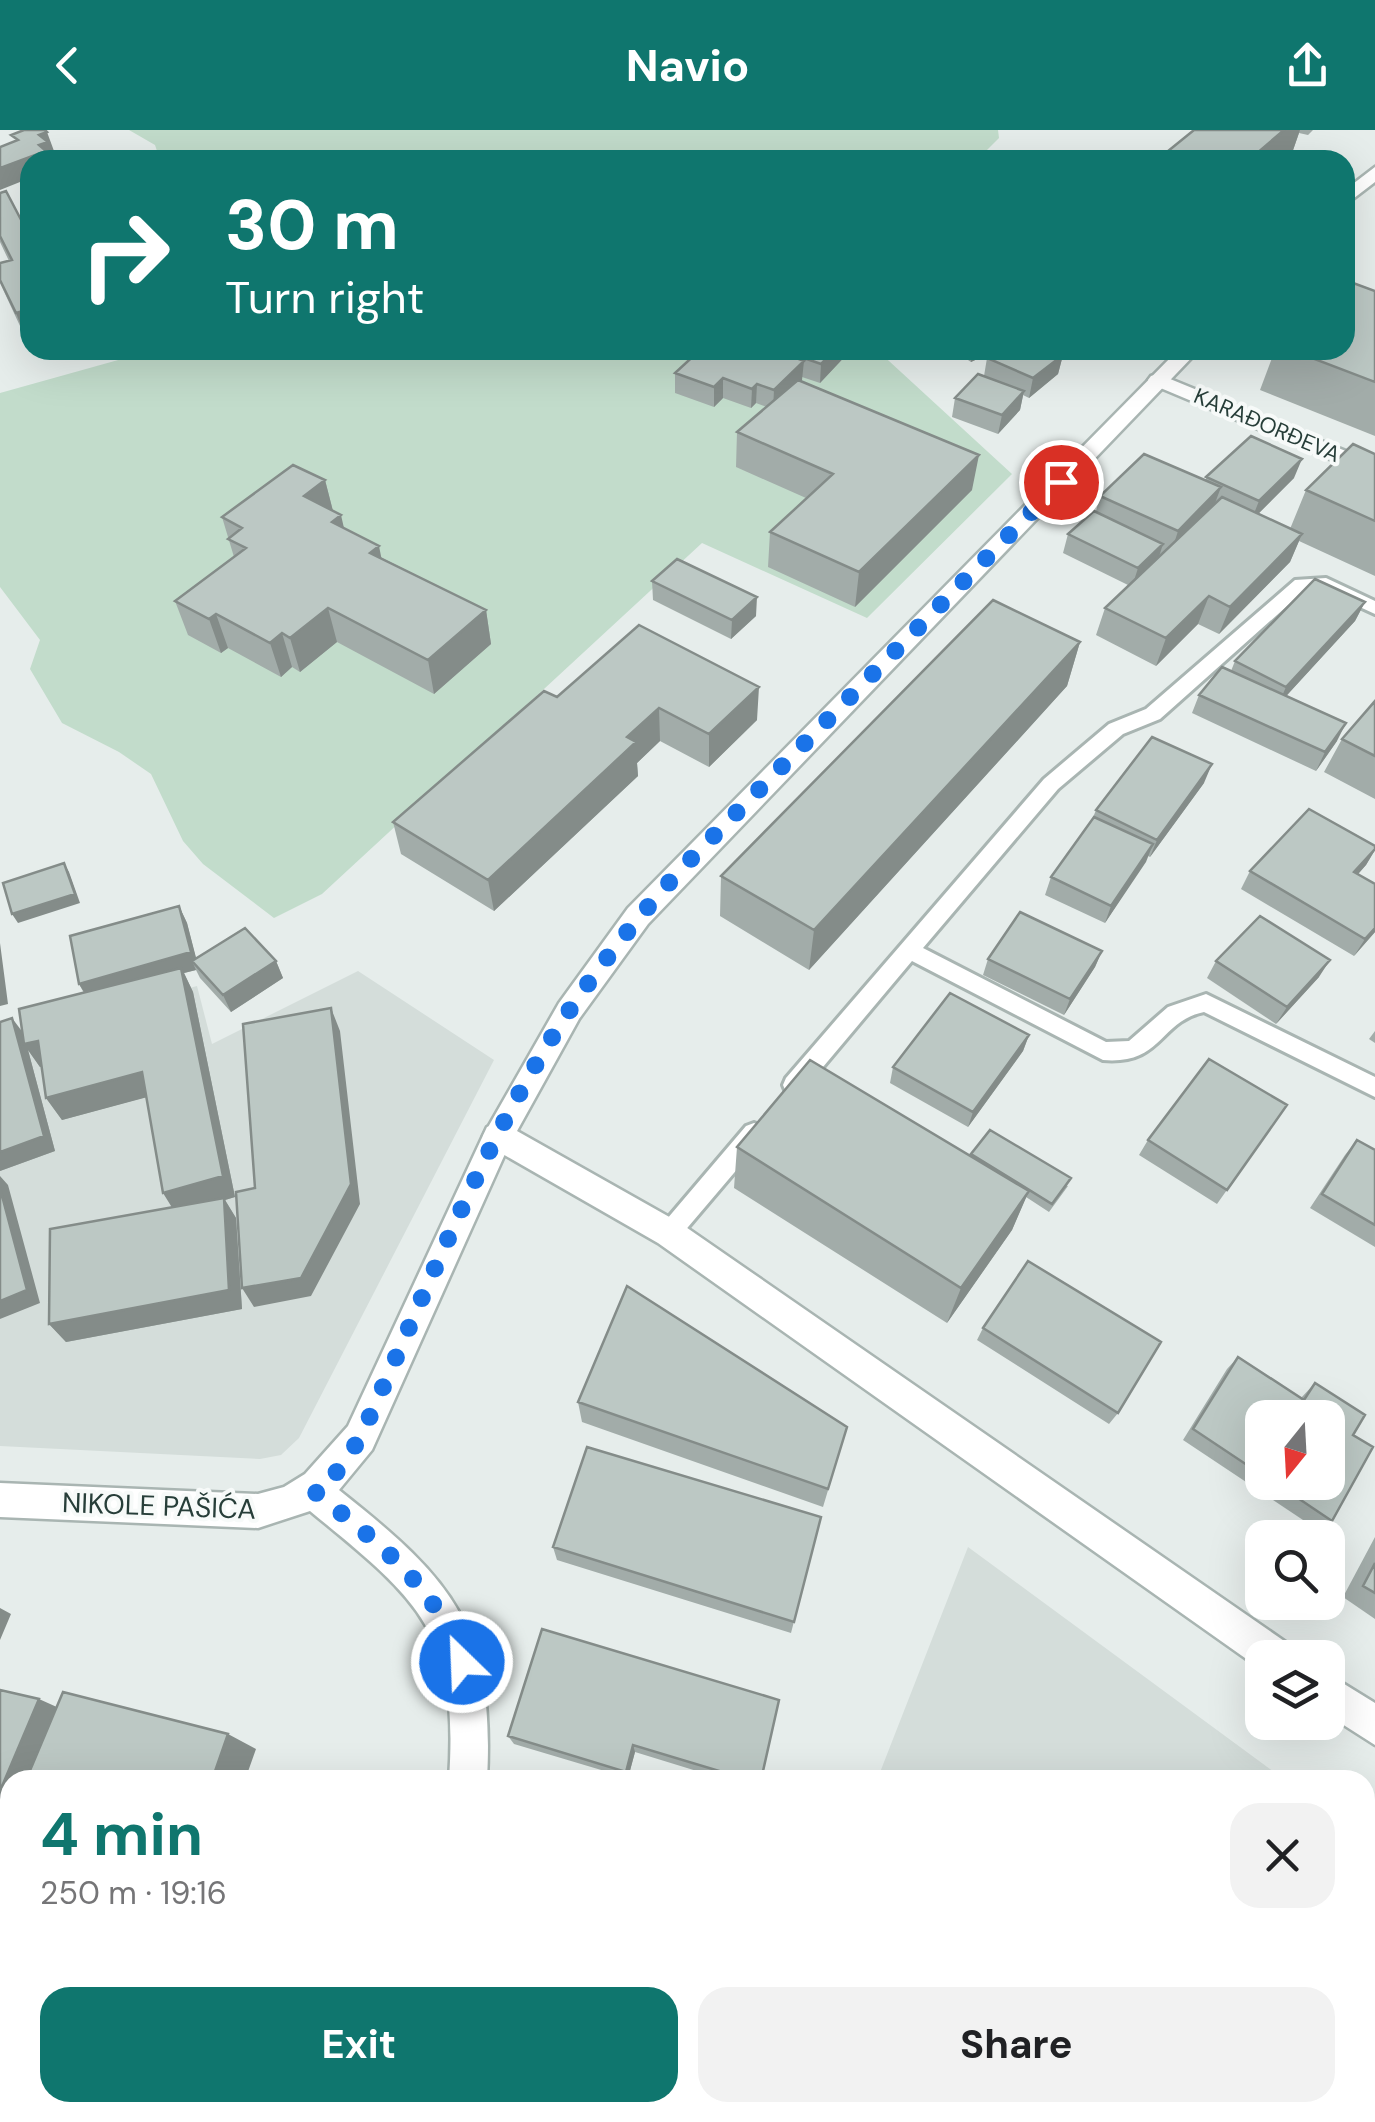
<!DOCTYPE html>
<html lang="en">
<head>
<meta charset="utf-8">
<style>
	:root { --surface:#fff; --page:#f2f2f2; --text:#202124; --muted:#757577; --accent:#0f766e }
	body { margin:0; font-family:"DM Sans",sans-serif; background:var(--page); color:var(--text); height:100vh; display:flex; flex-direction:column; font-size:38px; white-space:nowrap }
	* { box-sizing:border-box; margin:0 }
	p { font-size:32px; color:var(--muted) }
	.icon { flex:none; width:55px; height:55px; fill:none; stroke:currentColor; stroke-width:2; stroke-linecap:round; stroke-linejoin:round }
	.map { position:relative; flex:1; overflow:hidden }
	.panel { position:absolute; left:0px; top:1640px; width:1375px; height:352px; display:flex; flex-direction:column; background:var(--surface); border-radius:30px 30px 0 0; box-shadow:0 10px 40px #0002 }
	.panel>* { flex:none }
	.banner { position:absolute; left:20px; top:20px; width:1335px; height:210px; border-radius:30px; box-shadow:0 10px 40px #0002; background:#0f766e; color:#fff; overflow:hidden }
	.needle { width:65px; rotate:198deg }
	.controls { position:absolute; left:1245px; top:1270px; display:grid; gap:20px }
	.controls a { display:grid; place-items:center; width:100px; height:100px; border-radius:20px; background:var(--surface); box-shadow:0 10px 40px #0002; font-size:50px }
	.pin { position:absolute; display:grid; place-items:center; width:85px; height:85px; color:#fff; margin:-42px; border:5px solid #fff; border-radius:50%; box-shadow:0 2px 10px #0007 }
	.me { position:absolute; width:110px; margin:-55px; rotate:336deg; stroke-linejoin:round; filter:drop-shadow(0 0 8px #0008) }
	.turn { display:flex; align-items:center; gap:35px; height:210px; padding:0 40px; font-size:45px }
	.turn .icon { width:130px; height:130px; stroke-width:2.5 }
	.turn b { display:block; font-size:70px; line-height:85px }
	.round { display:grid; place-items:center; flex:none; width:105px; height:105px; border-radius:30px; background:var(--page) }
	.headline { display:flex; align-items:center; justify-content:space-between; height:170px; padding:0 40px }
	h1 { font-size:60px; font-weight:700; line-height:75px; color:var(--accent) }
	.primary-button { display:flex; gap:20px; margin-top:auto; padding:20px 40px }
	.primary-button a { flex:1; height:115px; border-radius:30px; background:var(--accent); color:#fff; font-size:40px; font-weight:700; line-height:115px; text-align:center }
	.primary-button a+a { background:var(--page); color:var(--text) }
	header { display:flex; justify-content:space-between; align-items:center; height:130px; padding:0 40px; background:var(--accent); color:#fff; font-size:45px; font-weight:700 }
	.map>svg:first-child { display:block }
	.built { fill:#d4ddda }
	.green { fill:#c2dccb }
	.lines { fill:none; stroke-linecap:round; stroke-linejoin:round }
	.service-casing { stroke:#a9b5b2; stroke-width:6 }
	.minor-casing { stroke:#a9b5b2; stroke-width:5 }
	.tertiary-casing { stroke:#a9b5b2; stroke-width:5 }
	.service { fill:#fff; fill-rule:evenodd }
	.minor { fill:#fff; fill-rule:evenodd }
	.tertiary { fill:#fff; fill-rule:evenodd }
	.wall { fill:#a2aca9; fill-rule:evenodd }
	.shaded-wall { fill:#848c89 }
	.building { fill:#bcc8c4; stroke:#848c89; stroke-width:2.5 }
	.route { stroke:#1a73e8; stroke-width:18; stroke-dasharray:0 32.4 }
	.labels { text-anchor:middle; dominant-baseline:central; stroke-width:8; stroke-linejoin:round; paint-order:stroke }
	.far-street-label { font-size:22px; fill:#273e39; stroke:#f7faf9 }
	.street-label { font-size:28px; fill:#273e39; stroke:#f7faf9 }
</style>
</head>
<body>
<header><svg class="icon" aria-label="back" viewBox="0 0 24 24"><path d="M15 5l-7 7 7 7"/></svg>Navio<svg class="icon" aria-label="share" viewBox="0 0 24 24"><path d="M12 15V3M7 8l5-5 5 5M5 13v7h14v-7"/></svg></header>
<div class="map">
<svg width="1375" height="1992" viewBox="0 0 1375 1992">
	<rect width="100%" height="100%" fill="#e6edeb"/>
	<path class="built" d="M358 841 494 930 299 1308 281 1325 260 1329 0 1316V909L197 856 212 914Z
		M968 1417 1285 1650H877Z
		M1365 1708 1375 1716V1992H796L797 1982H1365Z"/>
	<path class="green" d="M129 0H998L999 8 977 30H160L155 15Z
		M154 220H877L1012 344 867 488 702 413 322 764 274 788 203 734 183 711 151 644 119 622 62 593 30 539 40 510 0 457V263Z"/>
	<g class="lines">
		<g class="service-casing">
			<path id="service" d="M1326 448 1375 471V484L1323 460H1305L1160 589 1123 604 1058 659 923 818 1106 912 1129 911 1168 877 1206 864 1375 947V967L1204 882C1159 891 1163 935 1103 930L912 831 802 962H786L783 955 786 948 1044 649 1109 594 1146 579 1295 450Z
				M754 993 762 996 765 1003 762 1010 677 1110 669 1114 661 1110 657 1103 661 1096 746 996Z"/>
		</g>
		<g class="minor-casing">
			<path id="minor" d="M1158 244 1375 333V348L1151 254 1148 250 1151 246Z
				M498 993 509 997 513 1006 372 1320 339 1360C454 1451 495 1498 487 1650H449C459 1501 420 1471 310 1381L258 1398 0 1387V1353L258 1364 284 1357 305 1344 348 1296 487 997Z
				M410 1982H452L451 1992H409Z"/>
		</g>
		<g class="tertiary-casing">
			<path id="tertiary" d="M1375 37V52L1345 75V60Z
				M1178 220H1199L648 794 579 889 517 1001 680 1093 1290 1515 1295 1528H1262V1540L658 1113 487 1015 483 1006 559 873 628 778Z
				M1328 1544 1375 1573V1615L1328 1585Z"/>
		</g>
		<use href="#service" class="service"/>
		<use href="#minor" class="minor"/>
		<use href="#tertiary" class="tertiary"/>
	</g>
	<path class="wall" d="M1194 0H1313L1308 5 1299 3 1291 26Z
		M0 63 27 211 0 153V133L9 131 0 112Z
		M1375 161V306L1260 260 1275 220H1345Z
		M700 220H851L820 253 802 247 801 251 972 360 855 477 768 437 770 402 806 368 736 337 737 302 767 277 756 273 751 278 723 268 714 277 675 263V243Z
		M953 220H996L971 232Z
		M1063 225 1058 244 1029 268 1023 265 1020 280 998 304 952 287 955 268 984 246 987 228Z
		M1375 324V446L1299 411 1290 432 1219 504 1198 494 1156 536 1096 505 1105 478 1128 455 1063 423 1068 404 1096 381 1100 366 1206 350V347L1294 348 1258 384 1290 399 1306 360Z
		M325 350 333 381 344 398 382 428 486 480 491 514 434 564 337 512 300 542 292 537 281 547 228 518 221 523 188 505 175 471 234 427 222 387Z
		M652 451 756 486 731 509 653 470Z
		M1365 472 1355 491 1286 566 1337 611 1316 641 1192 583 1199 565 1231 541 1235 531Z
		M639 495 757 590 709 637 660 611 637 633 638 646 494 781 401 724 393 692 557 567Z
		M1080 512 1067 556 809 840 720 786 721 746Z
		M1375 571V669L1324 642 1342 609Z
		M1204 653 1150 727 1148 726 1105 793 1045 765 1051 747 1092 690 1096 680Z
		M1375 720 1366 735 1358 744 1375 802 1354 826 1241 759 1250 741Z
		M179 776 187 793 196 829 276 831 283 848 231 882 200 848 196 840 184 843 193 862 235 1067 225 1070 236 1088 242 1179 66 1212 49 1194 172 1077 146 967 62 990 46 968 42 937H40L28 920 55 1021 0 1041V892L22 902 84 863 79 854Z
		M1102 821 1095 837 1064 885 983 845 988 829Z
		M1216 831 1319 847 1276 894 1207 848Z
		M1375 901V913L1369 909Z
		M1029 905 1023 921 968 997 890 953 893 937Z
		M1287 975 1217 1074 1139 1025 1148 1010Z
		M1357 1010 1375 1020V1117L1310 1078 1345 1025Z
		M737 1017 971 1026V1024L1068 1056 1049 1082 1026 1067 1012 1100 947 1193 734 1058Z
		M983 1198 1118 1283 1109 1294 977 1210Z
		M1238 1227 1301 1268 1315 1253 1353 1305 1332 1391 1318 1400 1183 1310 1227 1239ZM1262 1288 1328 1352H1262Z
		M578 1272 847 1297 823 1377 582 1292Z
		M821 1387 791 1503 557 1430 553 1417Z
		M1375 1407V1489L1343 1467Z
		M542 1499 761 1650H726L635 1622 628 1648 514 1614 508 1606Z
		M839 1982H1020V1992H838Z"/>
	<path class="shaded-wall" d="M1284 0H1300L1291 26 1287 30H1249Z
		M47 2 54 21 52 22 55 30H30V48L0 60V38L39 15V5Z
		M30 179V210L27 211 16 183Z
		M834 220H851L820 253 821 234Z
		M977 220H996L971 232 972 222Z
		M1063 225 1058 244 1029 268 1033 248Z
		M804 231 802 250 773 279 774 260Z
		M723 248V268L714 277V257Z
		M757 254 756 273 751 278 752 259Z
		M1024 261 1020 280 998 304 1002 285Z
		M979 325 972 360 855 477 859 442Z
		M1302 329 1294 348 1251 391 1259 371Z
		M325 350 334 385 304 366Z
		M1221 357 1214 376 1172 420 1178 401Z
		M341 385 349 420 332 392Z
		M1302 404 1290 432 1219 504 1230 477Z
		M1163 414 1157 433 1132 457 1138 438Z
		M379 416 386 451 370 423Z
		M1209 466 1198 494 1156 536 1166 508Z
		M757 467 756 486 731 509 732 490Z
		M1365 472 1355 491 1278 575 1286 557Z
		M328 478 337 512 300 542 290 508Z
		M486 480 491 514 434 564 428 530Z
		M216 484 228 518 221 523 209 489Z
		M282 503 292 537 281 547 270 513Z
		M1080 512 1067 556 809 840 814 800Z
		M759 557 757 590 709 637V604Z
		M659 578 660 611 637 633 638 646 494 781 488 750 627 607Z
		M1346 593 1337 611 1316 641 1325 622Z
		M1212 634 1204 653 1150 727 1157 710Z
		M1153 714 1146 732 1105 793 1111 776Z
		M1375 720 1366 735 1344 760 1354 742Z
		M64 733 69 742 80 773 18 793 12 784Z
		M179 776 187 793 199 839 192 831 196 840 184 843 193 862 235 1067 225 1070 236 1088 242 1179 66 1212 49 1194 176 1084 163 1063 223 1046 89 870 79 854Z
		M1375 798V802L1354 826 1365 809Z
		M0 813 8 874 0 876Z
		M1102 821 1095 837 1064 885 1070 869Z
		M1330 830 1319 847 1276 894 1287 877Z
		M276 831 283 848 231 882 223 865Z
		M331 878 340 901 360 1074 311 1166 254 1177 242 1158Z
		M12 888 24 904 38 911 54 933 40 937 28 920 55 1021 0 1041V1022Z
		M1029 905 1023 921 968 997 973 982Z
		M142 942 155 965 62 990 46 968Z
		M0 1046 8 1055 40 1173 0 1189Z
		M1029 1061 1012 1100 947 1193 961 1158Z
		M0 1478 11 1484 0 1510Z
		M39 1569 59 1578 29 1650H10V1697L0 1721V1661Z
		M228 1604 256 1619 245 1650H212Z
		M633 1615 635 1622 628 1648 626 1642Z
		M176 1982H207L204 1992H172Z"/>
	<path class="building" d="M24 0H45L47 2 39 5 48 12 39 15 46 21 0 38V17L18 10 11 5Z
		M1194 0H1284L1249 30H1157Z
		M6 61 30 107V179L16 183 0 150V133L12 130 0 106V63Z
		M1345 150 1375 161V252L1291 220H1345Z
		M700 220H776L804 231 774 260 757 254 752 259 723 248 714 257 675 243Z
		M781 220H834L821 234Z
		M997 220H1052L1063 225 1033 248 987 228Z
		M978 244 1024 261 1002 285 955 268Z
		M798 250 979 325 859 442 770 402 833 344 737 302Z
		M1251 306 1302 329 1259 371 1206 347Z
		M1353 314 1375 324V391L1306 360Z
		M1144 324 1221 357 1178 401 1100 366Z
		M293 335 325 350 304 366 341 385 332 392 379 416 370 423 486 480 428 530 328 478 290 508 282 503 270 513 216 484 209 489 175 471 246 418 228 409 242 398 222 387Z
		M1222 367 1302 404 1230 477 1209 466 1166 508 1105 478Z
		M1094 381 1163 414 1138 438 1068 404Z
		M677 429 757 467 732 490 652 451Z
		M1315 449 1365 472 1286 557 1235 531Z
		M993 470 1080 512 814 800 721 746Z
		M639 495 759 557 709 604 659 578 627 607 636 612 488 750 393 692 544 561 557 567Z
		M1222 537 1346 593 1325 622 1199 565Z
		M1375 571V626L1342 609Z
		M1152 607 1212 634 1157 710 1096 680Z
		M1309 679 1375 716V719L1354 742 1375 754V798L1365 809 1250 741Z
		M1094 687 1153 714 1111 776 1051 747Z
		M64 733 75 764 12 784 3 753Z
		M179 776 191 822 79 854 70 806Z
		M1020 782 1102 821 1070 869 988 829Z
		M1260 786 1330 830 1287 877 1216 831Z
		M245 798 276 831 223 865 192 831Z
		M181 838 223 1046 163 1063 142 942 46 968 38 911 24 914 19 879Z
		M950 863 1029 905 973 982 893 937Z
		M331 878 351 1054 301 1148 242 1158 236 1062 255 1058 243 894Z
		M12 888 44 1006 0 1022V892Z
		M1209 929 1287 975 1227 1060 1148 1010Z
		M810 930 1029 1061 961 1158 737 1017Z
		M990 1000 1071 1048 1052 1074 971 1024Z
		M1357 1010 1375 1020V1095L1322 1064Z
		M0 1058 27 1160 0 1171Z
		M224 1068 229 1160 49 1194 50 1099Z
		M1028 1131 1161 1212 1118 1283 983 1198Z
		M627 1156 847 1297 828 1359 578 1272Z
		M1238 1227 1304 1270 1315 1253 1365 1285 1353 1305 1373 1317 1332 1391 1274 1352H1328V1288H1262V1345L1193 1299Z
		M587 1317 821 1387 794 1492 553 1417Z
		M1375 1433V1463L1363 1456Z
		M542 1499 779 1570 761 1650H749L633 1615 626 1642 508 1606Z
		M0 1560 39 1569 0 1661Z
		M63 1562 228 1604 212 1650H26Z
		M10 1687V1911L0 1908V1710Z
		M10 1913V1982H176L172 1992H0V1938Z
		M525 1982H618L617 1992H523Z
		M844 1982H1020V1992H844Z"/>
	<g class="lines">
		<path class="route" d="M462 1532C437 1455 374 1410 314 1361L339 1340 360 1308C418 1182 468 1049 539 929 580 859 630 795 685 735L1061 352"/>
	</g>
	<g class="labels">
		<g class="far-street-label">
			<text transform="translate(1267 295) rotate(23)">KARAĐORĐEVA</text>
		</g>
		<g class="street-label">
			<text transform="translate(159 1376) rotate(2)">NIKOLE PAŠIĆA</text>
		</g>
	</g>
</svg>
<div class="controls">
<a><svg class="needle" viewBox="-14 -14 28 28"><path d="M0-13l5 13h-10z" fill="#e53935"/><path d="M0 13l5-13h-10z" fill="#757577"/></svg></a>
<a><svg class="icon" aria-label="search" viewBox="0 0 24 24"><circle cx="10" cy="10" r="6"/><path d="M15 15l6 6"/></svg></a>
<a><svg class="icon" aria-label="layers" viewBox="0 0 24 24"><path d="M12 4l9 5-9 5-9-5zM3 14l9 5 9-5"/></svg></a>
</div>
<div class="pin" style="left:1061px;top:352px;background:#d93025"><svg class="icon" aria-label="arrive" viewBox="0 0 24 24"><path d="M6 21V4h12l-3 4 3 4H6"/></svg></div>
<svg class="me" style="left:462px;top:1532px" viewBox="-20 -20 40 40"><circle r="17" fill="#1a73e8" stroke="#fff" stroke-width="3"/><path d="M0-11L8 9 0 5-8 9z" fill="#fff"/></svg>
<div class="banner">
<div class="turn"><svg class="icon" aria-label="right" viewBox="0 0 24 24"><path d="M7 20v-9h11M14 6l5 5-5 5"/></svg><div><b>30 m</b>Turn right</div></div>
</div>
<section class="panel">
<div class="headline"><div><h1>4 min</h1><p>250 m · 19:16</p></div><a class="round"><svg class="icon" aria-label="close" viewBox="0 0 24 24"><path d="M6 6l12 12M18 6L6 18"/></svg></a></div>
<div class="primary-button"><a>Exit</a><a>Share</a></div>
</section>
</div>
</body>
</html>
